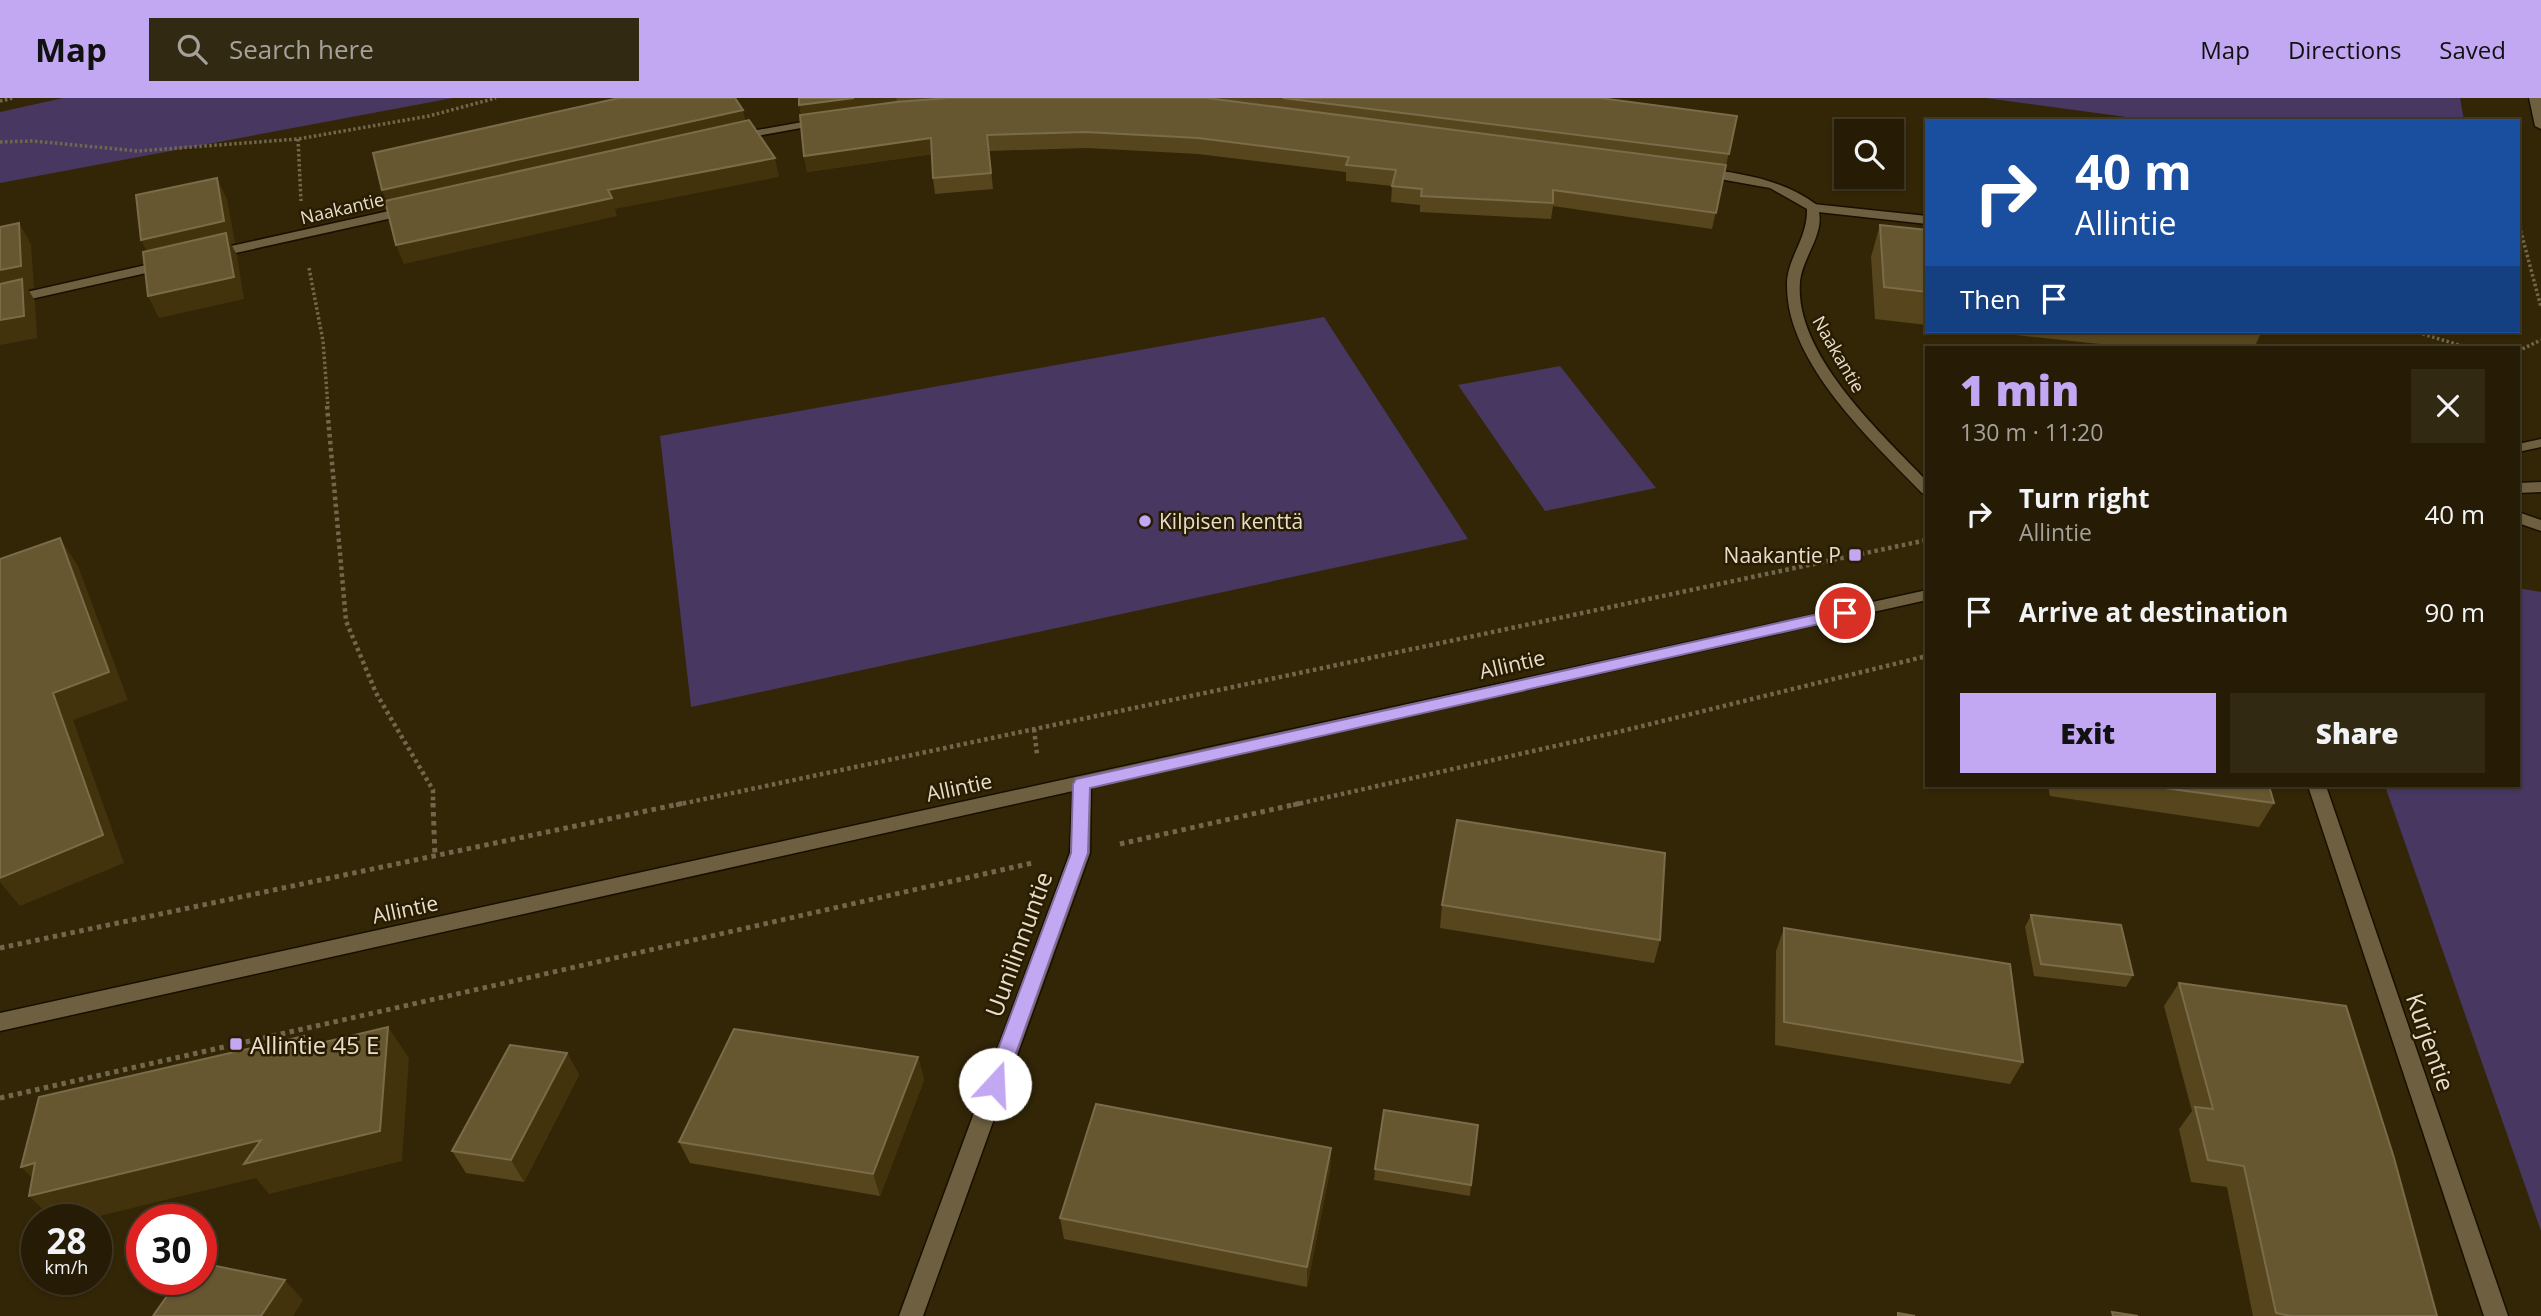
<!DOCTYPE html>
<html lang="en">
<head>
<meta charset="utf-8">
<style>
	:root { --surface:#261c05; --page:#322913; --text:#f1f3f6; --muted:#a4a19a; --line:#423a27; --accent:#c2a7f2 }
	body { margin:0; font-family:"Open Sans",sans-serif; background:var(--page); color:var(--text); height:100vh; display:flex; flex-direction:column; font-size:26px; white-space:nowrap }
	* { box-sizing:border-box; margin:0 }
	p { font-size:23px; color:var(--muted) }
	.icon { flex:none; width:38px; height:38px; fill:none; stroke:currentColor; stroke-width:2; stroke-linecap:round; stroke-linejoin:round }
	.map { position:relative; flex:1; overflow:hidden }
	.details { position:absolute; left:1925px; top:248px; width:595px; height:441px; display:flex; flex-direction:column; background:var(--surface); border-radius:0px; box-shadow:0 2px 5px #0004,0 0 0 2px var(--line) }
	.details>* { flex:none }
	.banner { position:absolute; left:1925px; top:21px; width:595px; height:214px; border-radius:0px; box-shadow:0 2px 5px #0004,0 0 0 2px var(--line); background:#1a4fa0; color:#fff; overflow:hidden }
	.controls { position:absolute; left:1834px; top:21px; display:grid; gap:14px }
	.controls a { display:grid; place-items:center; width:70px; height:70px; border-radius:0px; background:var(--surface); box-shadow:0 2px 5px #0004,0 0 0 2px var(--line); font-size:35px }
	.speed { position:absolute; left:21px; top:1106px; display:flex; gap:14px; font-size:35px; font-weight:700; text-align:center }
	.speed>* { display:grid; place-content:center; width:91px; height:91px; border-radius:50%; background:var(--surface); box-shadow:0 2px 5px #0004,0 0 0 2px var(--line); line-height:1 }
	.speed small { font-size:18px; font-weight:400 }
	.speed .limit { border:10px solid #d22; background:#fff; color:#111 }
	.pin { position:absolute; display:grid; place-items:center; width:60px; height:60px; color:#fff; margin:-30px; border:4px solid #fff; border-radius:50%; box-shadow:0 2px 7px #0007 }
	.me { position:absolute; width:77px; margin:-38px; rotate:20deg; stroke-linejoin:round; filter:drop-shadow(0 0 5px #0008) }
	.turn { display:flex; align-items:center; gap:24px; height:147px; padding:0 35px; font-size:32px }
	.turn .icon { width:91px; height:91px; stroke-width:2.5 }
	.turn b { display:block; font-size:49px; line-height:60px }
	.then { display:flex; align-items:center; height:66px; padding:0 35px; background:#0003; gap:14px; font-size:26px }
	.round { display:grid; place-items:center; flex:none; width:74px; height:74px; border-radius:0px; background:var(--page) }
	.head { display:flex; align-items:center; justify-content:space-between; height:119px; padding:0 35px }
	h1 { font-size:42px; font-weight:800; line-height:52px; color:var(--accent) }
	.button { display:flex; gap:14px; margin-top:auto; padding:14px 35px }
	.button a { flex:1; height:80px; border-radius:0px; background:var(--accent); color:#111; font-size:28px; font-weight:800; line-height:80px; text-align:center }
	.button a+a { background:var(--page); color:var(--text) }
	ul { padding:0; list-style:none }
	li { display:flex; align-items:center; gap:21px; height:98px; padding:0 35px }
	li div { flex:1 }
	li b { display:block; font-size:26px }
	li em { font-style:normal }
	header { display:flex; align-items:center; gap:42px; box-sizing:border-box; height:98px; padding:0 35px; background:var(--accent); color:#111 }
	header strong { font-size:33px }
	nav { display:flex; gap:38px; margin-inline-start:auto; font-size:24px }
	.search { width:490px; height:63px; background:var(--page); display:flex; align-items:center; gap:18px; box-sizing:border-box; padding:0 24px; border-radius:0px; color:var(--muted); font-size:26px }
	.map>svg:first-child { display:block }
	.green { fill:#473761 }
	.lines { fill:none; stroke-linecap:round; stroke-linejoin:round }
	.service-casing { stroke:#180f00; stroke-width:3 }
	.minor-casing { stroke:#180f00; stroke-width:3 }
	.tertiary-casing { stroke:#180f00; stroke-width:3 }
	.path-far2 { stroke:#72674d; stroke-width:3.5; stroke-dasharray:2.5 2.5; stroke-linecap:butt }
	.path-far1 { stroke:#72674d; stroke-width:4.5; stroke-dasharray:3.5 3.5; stroke-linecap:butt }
	.path { stroke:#72674d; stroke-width:5; stroke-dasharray:4.5 4.5; stroke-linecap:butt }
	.service { fill:#6d5f40; fill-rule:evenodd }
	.minor { fill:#6d5f40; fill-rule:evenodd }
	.tertiary { fill:#6d5f40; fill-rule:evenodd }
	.wall { fill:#57461d }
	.shaded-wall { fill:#42330c }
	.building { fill:#665730; stroke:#7a6c49; stroke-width:2 }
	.route { fill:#c2a7f2; stroke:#7e6d9d; stroke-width:2 }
	.poi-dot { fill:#c2a7f2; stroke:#291c00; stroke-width:2.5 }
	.labels { text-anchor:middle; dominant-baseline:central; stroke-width:5; stroke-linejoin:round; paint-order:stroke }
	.far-street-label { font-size:18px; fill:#e6decd; stroke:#291c00 }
	.poi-label { font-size:21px; fill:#e6decd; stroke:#291c00; text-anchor:start }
	.street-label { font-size:21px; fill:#e6decd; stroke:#291c00 }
	.near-street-label { font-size:24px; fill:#e6decd; stroke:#291c00 }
	.near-poi-label { font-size:24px; fill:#e6decd; stroke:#291c00; text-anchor:start }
</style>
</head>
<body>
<header>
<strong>Map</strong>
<div class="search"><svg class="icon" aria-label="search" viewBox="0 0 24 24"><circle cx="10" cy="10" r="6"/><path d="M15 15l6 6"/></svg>Search here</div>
<nav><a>Map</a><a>Directions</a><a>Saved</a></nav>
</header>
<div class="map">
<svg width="2541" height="1218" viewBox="0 0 2541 1218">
	<rect width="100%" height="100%" fill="#332607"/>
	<path class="green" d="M63 0H453L0 85V14Z
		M1985 0H2460L2464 23H2156Z
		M1324 219 1468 441 691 609 660 338Z
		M1560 268 1656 390 1545 413 1458 287Z
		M2518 490 2541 494V1133L2385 688H2518Z"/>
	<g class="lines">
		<g class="service-casing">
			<path id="service" d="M1813 106 1927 118V126L1809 113V107Z"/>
		</g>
		<g class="minor-casing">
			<path id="minor" d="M825 20 829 21V25L735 42 729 39 735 36Z
				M1701 70C1743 76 1782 81 1817 107 1828 134 1802 158 1800 184 1794 256 1881 335 1927 383V397L1922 395C1872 343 1787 266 1787 188 1786 161 1808 141 1807 111L1770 90 1697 77V71Z
				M411 108 415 109V115L213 160 207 156 213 152Z
				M168 162 174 166 173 169 0 208V200Z
				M1082 679 1088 681 1091 686 1090 755 923 1218H899L1070 755 1073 686 1076 681Z
				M2308 688H2326L2508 1218H2484Z"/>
		</g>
		<g class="tertiary-casing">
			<path id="tertiary" d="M2529 0H2541V31L2535 28Z
				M2541 341V349L2518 354V346Z
				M2541 384V394L2518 395V385Z
				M2518 414 2541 422V433L2518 425Z
				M1927 492V502L0 933V915Z"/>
		</g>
		<path class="path-far2" d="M0 3 14 0
			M298 41 301 103
			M0 44 33 43 138 53 298 41 429 18 496 0
			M2518 123 2541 209
			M309 170 323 243 328 309
			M2413 233 2469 250
			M2518 253 2541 242"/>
		<path class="path-far1" d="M327 308 346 523 376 595 433 692V707
			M1034 631 1037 656
			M676 707 1927 442
			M1293 707 1622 633 1927 558"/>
		<path class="path" d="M433 705 435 758
			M1120 746 1301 705
			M0 850 684 705
			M0 1000 1032 765"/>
		<use href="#service" class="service"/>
		<use href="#minor" class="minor"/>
		<use href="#tertiary" class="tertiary"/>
	</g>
	<path class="wall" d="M799 0H1600L1737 18 1712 131 1553 108 1551 121 1420 114V107L1391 104 1392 88 1346 83V74L1198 56 1087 50 989 53 993 91 935 96 933 80 932 56 807 74 804 58 801 17Z
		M1880 127 1927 132V227L1875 221 1871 159Z
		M1977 233H2262L2254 250H2137Z
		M2048 688H2269L2274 705 2259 729 2050 698Z
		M1442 807 1660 842 1654 865 1440 830Z
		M2031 817 2133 877 2126 889 2034 878 2025 829Z
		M1784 830 2023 964 2010 986 1775 947 1776 853Z
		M2179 885 2437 1218H2253L2227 1089 2191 1084 2179 1031 2192 1013 2164 908Z
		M567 955 579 977 524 1084 466 1075 452 1053Z
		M918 959 924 982 880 1098 690 1065 679 1044Z
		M1331 1050 1330 1072 1307 1189 1064 1141 1060 1120Z
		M1375 1071 1471 1087 1470 1098 1374 1082Z"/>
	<path class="shaded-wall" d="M854 0H896L898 8 802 21 799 7Z
		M743 12 747 30 389 110 382 92Z
		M931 40 933 56 807 74 804 58Z
		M775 60 779 79 615 111 617 118 404 166 396 147 608 92Z
		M217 80 227 101 235 145 231 146 237 157 244 201 159 220 148 198 152 163 141 142Z
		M19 125 31 146 34 190 28 191 35 203 37 240 0 247V172Z
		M60 440 78 468 128 602 73 622 124 765 20 808 0 784V780L53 595Z
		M388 929 409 960 402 1063 269 1096 256 1080 83 1122H54L29 1098 46 1093 21 1069 35 1065Z
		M304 938 326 970 304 949Z
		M567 955 579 977 524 1084 511 1062Z
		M918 959 924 982 880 1098 873 1076Z
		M1331 1050 1330 1072 1307 1189V1169Z
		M285 1182 303 1202 293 1218H261Z"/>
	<path class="building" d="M619 0H735L743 12 382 92 373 55Z
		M799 0H854L799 7Z
		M949 0H1207L1726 67 1716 115 1553 92V105L1421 98 1422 91 1392 88 1396 72 1346 67 1349 59 1198 40 1086 34 987 37 991 75 933 80 931 40 804 58 800 17 896 4Z
		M1283 0H1600L1737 18 1729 56Z
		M749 22 775 60 608 92 612 100 396 147 385 103Z
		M217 80 224 123 141 142 136 97Z
		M19 125 21 168 0 172V129Z
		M1880 127 1927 132V194L1884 189Z
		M226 135 234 179 148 198 143 154Z
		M22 181 24 218 0 222V186Z
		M60 440 109 574 53 595 103 737 0 780V461Z
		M2150 688H2269L2274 705Z
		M1457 722 1665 755 1660 842 1442 807Z
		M2031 817 2121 827 2133 877 2041 866Z
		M1784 830 2010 866 2023 964 1784 924Z
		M2179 885 2346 908 2394 1060 2437 1218H2291L2276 1215 2244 1068 2208 1062 2195 1009 2213 1011Z
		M388 929 380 1033 244 1066 261 1042 29 1098 35 1065 21 1069 39 999 304 938V949Z
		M734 931 918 959 873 1076 679 1044Z
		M510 947 567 955 511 1062 452 1053Z
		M1096 1006 1331 1050 1307 1169 1060 1120Z
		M1384 1012 1478 1027 1471 1087 1375 1071Z
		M201 1165 285 1182 261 1218H153L179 1181H201Z
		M2112 1214 2138 1218H2113Z
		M1898 1215 1915 1218H1898Z"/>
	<path class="route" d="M1845 510 1850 512 1853 515 1850 519 1090 690 1088 755 1005 986 1002 992 995 995 988 992 985 986 1071 755 1073 686 1076 681Z"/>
	<g class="poi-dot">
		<circle cx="1145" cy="423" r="7"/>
		<rect x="1848" y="450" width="14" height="14" rx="3.5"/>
		<rect x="229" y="939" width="14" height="14" rx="3.5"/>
	</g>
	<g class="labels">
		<g class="far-street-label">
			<text transform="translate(342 110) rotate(-13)">Naakantie</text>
			<text transform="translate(1839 256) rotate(60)">Naakantie</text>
		</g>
		<g class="poi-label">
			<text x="1159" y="423">Kilpisen kenttä</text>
			<text x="1841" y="457" text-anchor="end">Naakantie P</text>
		</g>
		<g class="street-label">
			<text transform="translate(1512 566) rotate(-13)">Allintie</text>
			<text transform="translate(959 689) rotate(-12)">Allintie</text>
			<text transform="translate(405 811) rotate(-12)">Allintie</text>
		</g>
		<g class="near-street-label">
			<text transform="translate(1018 846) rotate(-70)">Uunilinnuntie</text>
			<text transform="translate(2431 944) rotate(71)">Kurjentie</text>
		</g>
		<g class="near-poi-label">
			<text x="250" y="946">Allintie 45 E</text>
		</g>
	</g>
</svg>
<div class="controls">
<a><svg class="icon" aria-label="search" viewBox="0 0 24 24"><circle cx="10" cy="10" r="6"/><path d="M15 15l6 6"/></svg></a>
</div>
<div class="speed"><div>28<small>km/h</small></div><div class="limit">30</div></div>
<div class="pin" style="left:1845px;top:515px;background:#d93025"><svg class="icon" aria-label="arrive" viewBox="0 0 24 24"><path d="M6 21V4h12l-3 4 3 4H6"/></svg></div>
<svg class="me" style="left:995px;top:986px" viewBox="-20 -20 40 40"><circle r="19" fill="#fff"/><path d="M0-13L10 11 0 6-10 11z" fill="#c2a7f2"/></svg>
<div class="banner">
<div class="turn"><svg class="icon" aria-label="right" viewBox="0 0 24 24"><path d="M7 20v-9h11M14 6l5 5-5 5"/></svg><div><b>40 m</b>Allintie</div></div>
<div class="then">Then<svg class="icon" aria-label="arrive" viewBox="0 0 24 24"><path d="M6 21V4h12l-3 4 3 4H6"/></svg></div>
</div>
<section class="details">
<div class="head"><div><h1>1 min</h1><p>130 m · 11:20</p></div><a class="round"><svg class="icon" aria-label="close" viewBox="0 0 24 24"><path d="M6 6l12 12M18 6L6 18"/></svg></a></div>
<ul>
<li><svg class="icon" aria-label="right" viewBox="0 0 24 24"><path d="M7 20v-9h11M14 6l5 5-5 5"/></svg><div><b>Turn right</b><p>Allintie</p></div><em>40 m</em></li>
<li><svg class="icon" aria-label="arrive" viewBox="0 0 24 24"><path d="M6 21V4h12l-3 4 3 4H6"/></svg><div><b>Arrive at destination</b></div><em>90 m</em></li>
</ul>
<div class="button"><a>Exit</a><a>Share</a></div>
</section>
</div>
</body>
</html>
